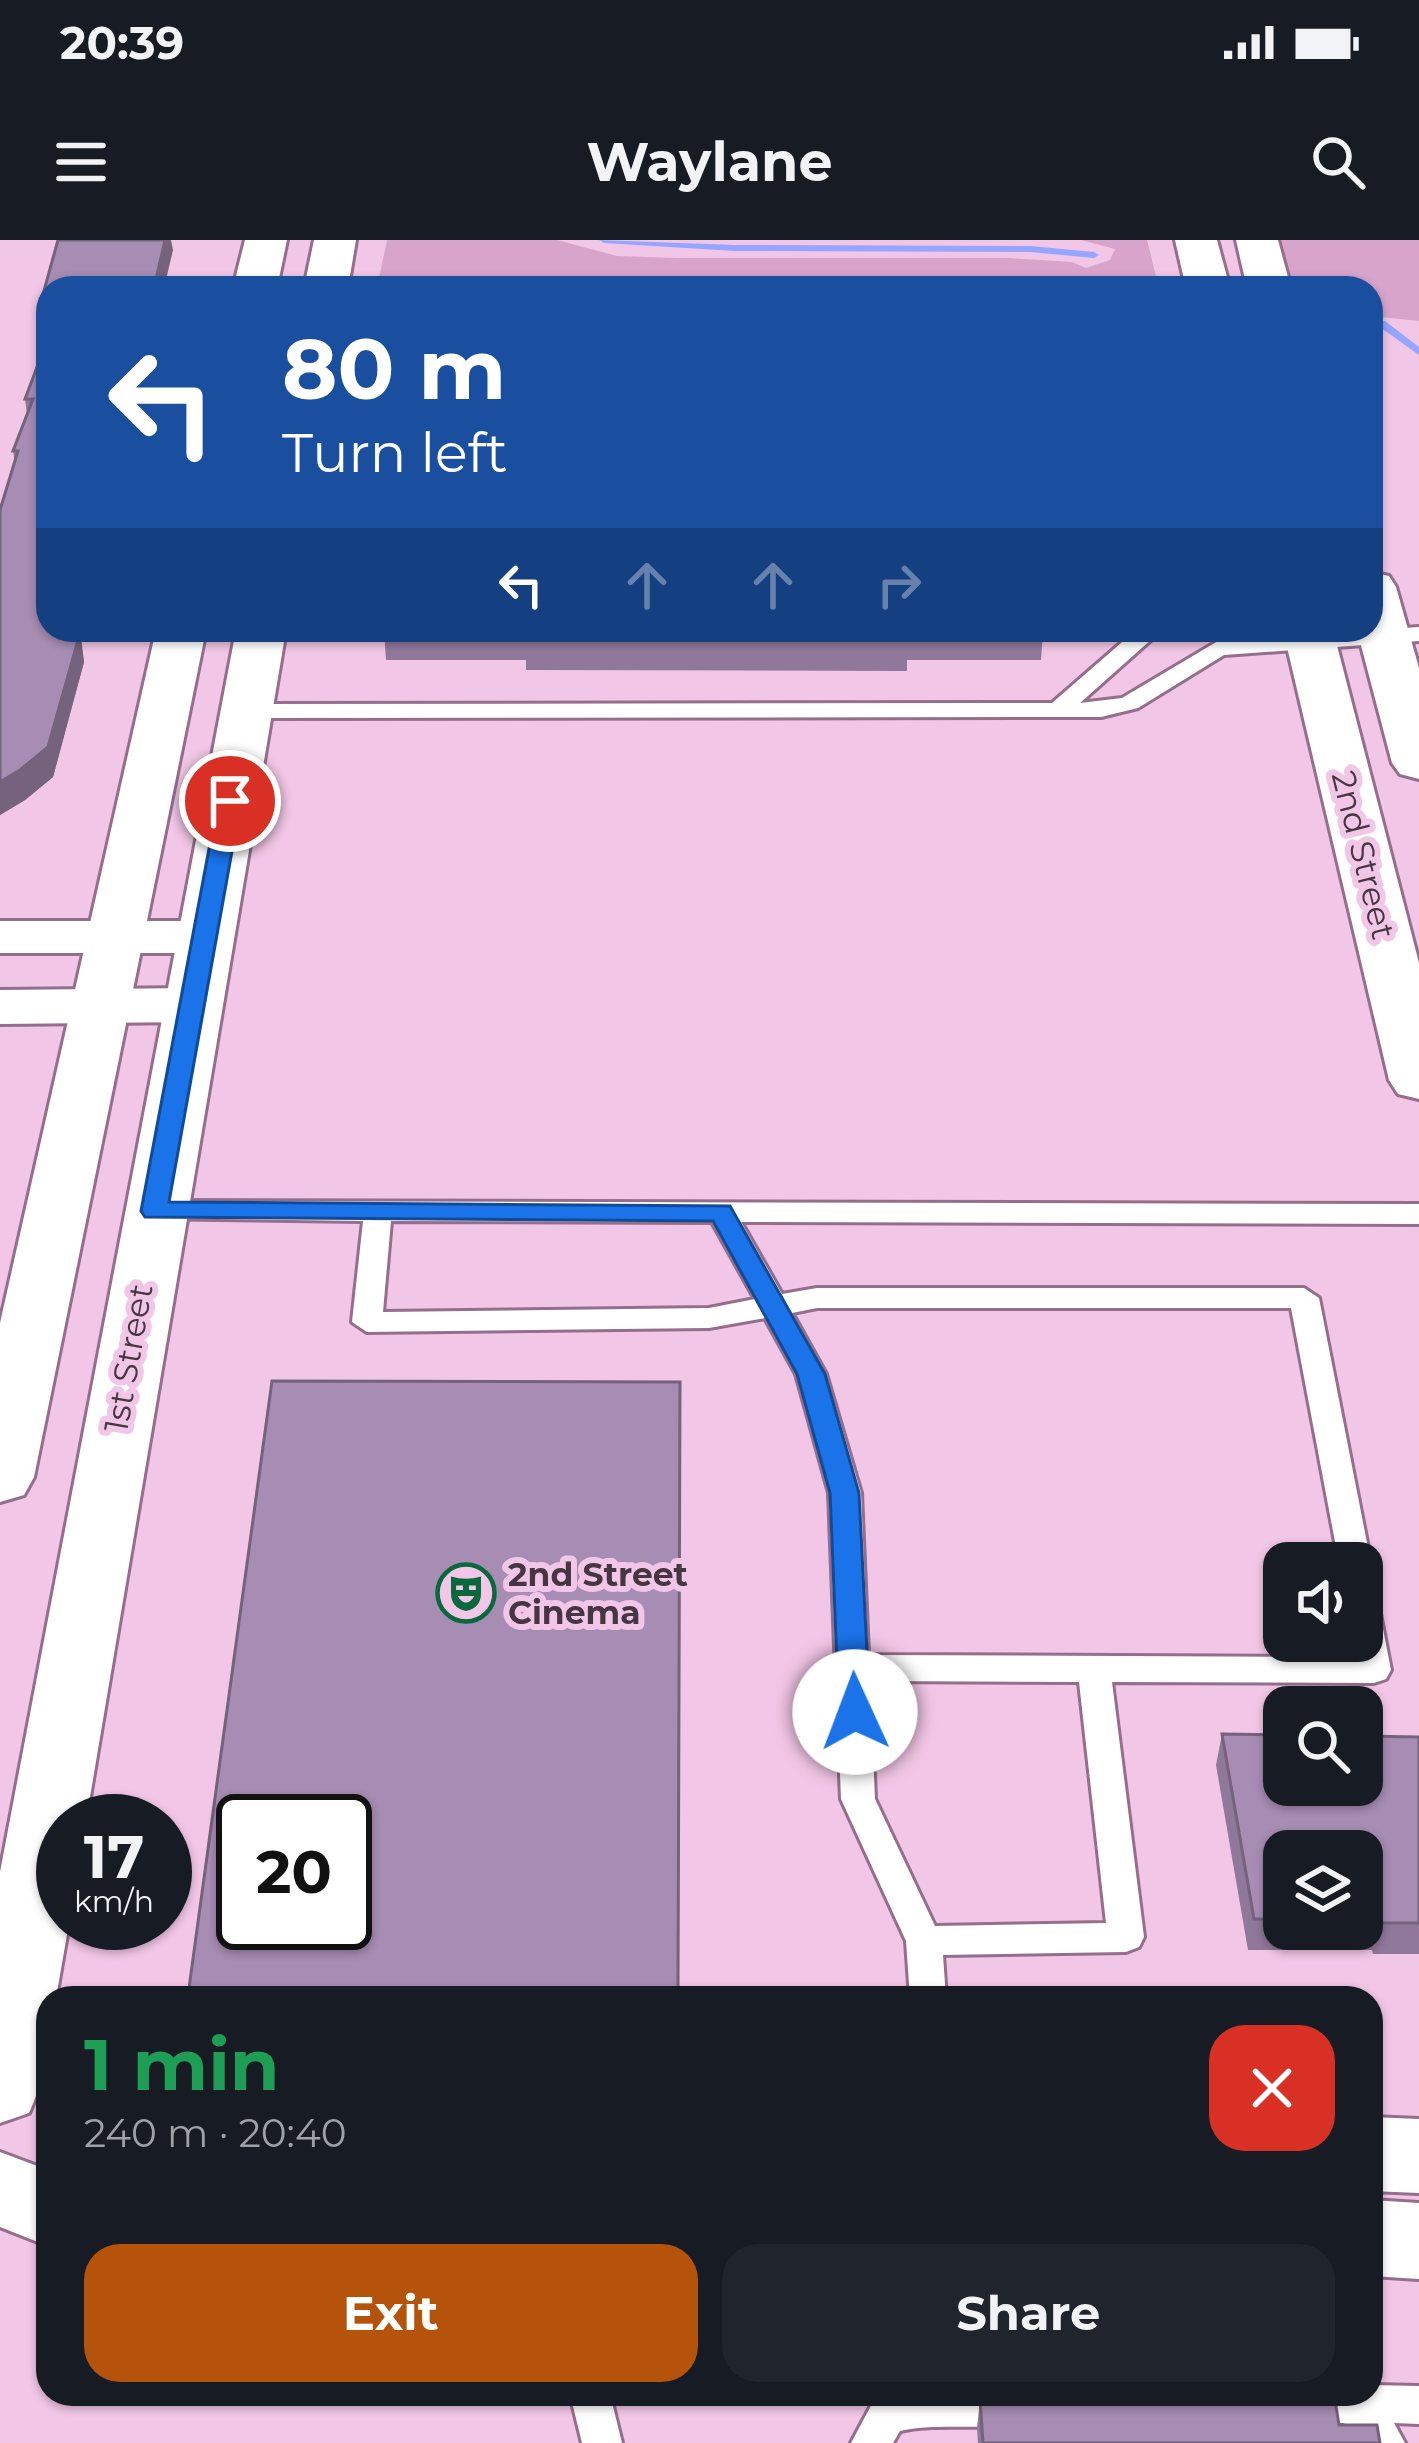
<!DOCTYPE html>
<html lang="en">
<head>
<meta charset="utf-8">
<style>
	:root { --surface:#171b24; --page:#20242c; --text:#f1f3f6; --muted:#9ea1a6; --accent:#b45309 }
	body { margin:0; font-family:Montserrat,sans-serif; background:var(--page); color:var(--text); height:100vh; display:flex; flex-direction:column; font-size:45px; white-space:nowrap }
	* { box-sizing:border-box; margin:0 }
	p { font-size:39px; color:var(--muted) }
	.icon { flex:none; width:66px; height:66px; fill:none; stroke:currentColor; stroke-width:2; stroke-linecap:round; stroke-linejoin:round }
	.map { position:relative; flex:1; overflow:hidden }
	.panel { position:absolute; left:36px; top:1746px; width:1347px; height:420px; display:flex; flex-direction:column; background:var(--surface); border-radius:36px; box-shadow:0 3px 9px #0004 }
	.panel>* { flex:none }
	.banner { position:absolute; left:36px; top:36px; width:1347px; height:366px; border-radius:36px; box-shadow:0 3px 9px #0004; background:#1a4fa0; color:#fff; overflow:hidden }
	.fabs { position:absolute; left:1263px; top:1302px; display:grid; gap:24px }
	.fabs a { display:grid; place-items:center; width:120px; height:120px; border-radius:24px; background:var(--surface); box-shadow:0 3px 9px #0004; font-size:60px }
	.speed { position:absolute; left:36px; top:1554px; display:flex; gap:24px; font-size:60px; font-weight:700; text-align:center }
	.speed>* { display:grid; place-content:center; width:156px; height:156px; border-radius:50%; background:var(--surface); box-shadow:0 3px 9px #0004; line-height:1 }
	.speed small { font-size:30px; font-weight:400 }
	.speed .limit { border:6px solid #111; border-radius:18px; background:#fff; color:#111 }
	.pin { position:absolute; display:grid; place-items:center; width:102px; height:102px; color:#fff; margin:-51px; border:6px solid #fff; border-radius:50%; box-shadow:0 3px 12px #0007 }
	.me { position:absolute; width:132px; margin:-66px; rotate:358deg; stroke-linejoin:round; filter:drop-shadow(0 0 9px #0008) }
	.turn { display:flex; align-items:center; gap:42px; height:252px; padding:0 48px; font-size:54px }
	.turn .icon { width:156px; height:156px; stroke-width:2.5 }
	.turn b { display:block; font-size:84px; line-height:102px }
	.lanes { display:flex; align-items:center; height:114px; padding:0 48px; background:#0003; justify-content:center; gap:60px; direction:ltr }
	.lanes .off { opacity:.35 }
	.round { display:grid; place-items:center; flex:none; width:126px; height:126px; border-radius:36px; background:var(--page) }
	.headline { display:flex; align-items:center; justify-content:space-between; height:204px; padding:0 48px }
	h1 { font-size:72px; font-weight:700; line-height:90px; color:#1e9e55 }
	.cta { display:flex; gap:24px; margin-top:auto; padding:24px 48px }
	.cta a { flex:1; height:138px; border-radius:36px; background:var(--accent); color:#fff; font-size:48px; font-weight:700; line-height:138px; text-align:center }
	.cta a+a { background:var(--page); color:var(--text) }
	.status { display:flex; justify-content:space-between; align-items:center; height:84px; padding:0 60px; background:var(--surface); direction:ltr }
	.status svg { height:33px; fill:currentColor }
	header { display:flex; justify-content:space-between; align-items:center; height:156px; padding:0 48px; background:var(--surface); font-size:54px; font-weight:700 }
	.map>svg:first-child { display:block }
	.green { fill:#d8a4cb }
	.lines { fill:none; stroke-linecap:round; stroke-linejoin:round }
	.stream { fill:#96a5ff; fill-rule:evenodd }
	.service-casing { stroke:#956e8b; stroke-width:6 }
	.minor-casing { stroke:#956e8b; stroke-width:6 }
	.tertiary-casing { stroke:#956e8b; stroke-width:6 }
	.service { fill:#fff; fill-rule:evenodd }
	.minor { fill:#fff; fill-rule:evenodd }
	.tertiary { fill:#fff; fill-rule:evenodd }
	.wall { fill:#90789a; fill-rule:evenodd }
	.shaded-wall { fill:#75627d }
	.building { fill:#a78cb3; stroke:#75627d; stroke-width:3; fill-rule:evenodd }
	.route { fill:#1a73e8; stroke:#114b97; stroke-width:3 }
	.labels { text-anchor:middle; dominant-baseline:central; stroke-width:12; stroke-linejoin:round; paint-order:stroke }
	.street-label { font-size:33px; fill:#463542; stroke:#f2c6e6 }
	.poi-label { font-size:33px; font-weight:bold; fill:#463542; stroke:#f2c6e6; text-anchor:start }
</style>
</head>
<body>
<div class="status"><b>20:39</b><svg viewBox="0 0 49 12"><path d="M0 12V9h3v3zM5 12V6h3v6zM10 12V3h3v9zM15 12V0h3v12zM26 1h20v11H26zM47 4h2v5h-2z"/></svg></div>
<header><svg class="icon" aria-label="menu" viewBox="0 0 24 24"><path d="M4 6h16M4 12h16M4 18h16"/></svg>Waylane<svg class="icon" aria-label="search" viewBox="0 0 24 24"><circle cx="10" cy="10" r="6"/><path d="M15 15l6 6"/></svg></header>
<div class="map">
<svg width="1419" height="2203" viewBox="0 0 1419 2203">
	<rect width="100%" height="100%" fill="#f2c6e6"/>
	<path class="green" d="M387 0H557L617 16 677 18H1008L1072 22 1086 28 1110 20 1115 9 1081 0H1147L1159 48H377Z
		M1266 0H1419V81L1371 76V48H1273Z"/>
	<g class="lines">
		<path class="stream" d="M599 0 735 5 1030 6 1094 12 1099 15 1094 18 1030 12 735 11 604 3Z
			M1377 81H1385L1419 107V115L1377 85Z"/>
		<g class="service-casing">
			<path id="service" d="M1419 387V401L1224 415 1138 468 1101 477 246 478 234 471 246 464 1052 463 1136 390H1162L1080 463 1122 458 1218 401Z
				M154 961 1419 964V984L741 982 782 1054 817 1048H1304L1319 1058 1371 1323 1362 1333V1323H1339L1291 1068H817L792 1073 826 1134 861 1253 868 1415 1355 1417 1352 1401H1362V1351L1374 1354 1378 1363 1391 1430 1386 1439 1374 1443 1112 1442 1144 1697 1139 1707 1126 1712 943 1715 946 1758H910L906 1701 841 1559 829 1253 796 1134 765 1078 709 1088 367 1092 352 1082 363 981 144 978 140 971ZM391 981 712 982 755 1059 709 1068 383 1072ZM870 1441 1079 1442 1106 1683 935 1686 875 1559Z
				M1371 2145 1419 2146V2184L1394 2183 1405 2203H1360L1344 2183 1299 2182 1285 2176 1279 2163 1283 2154H1371Z
				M570 2154H610L622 2203H582Z
				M896 2154H1032L1037 2165 1031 2178C992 2194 942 2181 900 2191L893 2203H851L873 2162Z"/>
		</g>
		<g class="minor-casing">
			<path id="minor" d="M0 681H205L223 686 231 697 223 708 205 713H0Z
				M192 748 211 753 219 765 211 777 192 782 0 784V750Z"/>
		</g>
		<g class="tertiary-casing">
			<path id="tertiary" d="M245 0H287L277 48H233Z
				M314 0H356L348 48H304Z
				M1175 0H1217L1230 48H1186Z
				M1236 0H1278L1291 48H1247Z
				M1371 332 1389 336 1396 347 1419 428V539L1400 534 1392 523 1357 390H1371Z
				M156 390H206L34 1237 24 1255 0 1262V1083Z
				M236 390H286L86 1581H63V1683H69L56 1758H48C48 1799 47 1835 29 1873L0 1883V1632Z
				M1283 390H1333L1419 723V859L1398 854 1389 840Z
				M1371 1877 1419 1879V1953L1371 1951Z
				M0 1912 48 1930V2006L0 1987Z
				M1371 1960 1419 1963V2039L1371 2036Z"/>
		</g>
		<use href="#service" class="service"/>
		<use href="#minor" class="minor"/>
		<use href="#tertiary" class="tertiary"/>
	</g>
	<path class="wall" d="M40 65H48V93H44Z
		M48 98 84 422 53 537 25 560 0 575V270L15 223 13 211 27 174 25 159Z
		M384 390H1043L1041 420H907V431L526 430V420H386Z
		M680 1142 678 1758H191L189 1748Z
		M1222 1494 1419 1497V1714H1373L1372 1710H1248L1216 1525ZM1284 1611H1362V1689H1284Z
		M980 2160 1339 2185 1380 2203H978L977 2188Z"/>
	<path class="shaded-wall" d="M165 0H171L173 10 164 48H154Z
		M71 390H84L81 401 84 422 53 537 25 560 0 575V542Z"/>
	<path class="building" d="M58 0H165L154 48H48V65H40Z
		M48 98V390H71L70 393H80L48 507 20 530 0 542V270L18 211H13L33 159H25Z
		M525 390H908L909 394 525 393Z
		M272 1141 680 1142 678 1748H189ZM243 1581H345V1683H243Z
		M1222 1494 1284 1495V1545H1362V1496L1419 1497V1683H1380V1679H1362V1611H1284V1679H1254Z
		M980 2160H1335L1339 2185H1377L1380 2203H983Z"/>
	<path class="route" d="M230 555 241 561 169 962 730 966 825 1134 859 1253 870 1472 866 1480H844L839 1472 830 1253 797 1134 713 981 145 977 141 971 218 561Z"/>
	<defs>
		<g id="theatre-ring" transform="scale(3)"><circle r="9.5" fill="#f2c6e6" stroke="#09683c" stroke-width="1.5"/><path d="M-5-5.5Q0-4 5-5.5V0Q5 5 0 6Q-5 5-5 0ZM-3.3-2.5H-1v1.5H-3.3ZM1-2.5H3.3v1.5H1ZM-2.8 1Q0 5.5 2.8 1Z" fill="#09683c"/></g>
	</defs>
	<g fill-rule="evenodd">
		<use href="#theatre-ring" x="466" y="1353"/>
	</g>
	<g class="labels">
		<g class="street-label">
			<text transform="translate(1364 615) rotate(76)">2nd Street</text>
			<text transform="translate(128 1118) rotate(-80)">1st Street</text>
		</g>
		<g class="poi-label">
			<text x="508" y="1334">2nd Street<tspan x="508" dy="38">Cinema</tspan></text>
		</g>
	</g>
</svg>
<div class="fabs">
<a><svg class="icon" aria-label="sound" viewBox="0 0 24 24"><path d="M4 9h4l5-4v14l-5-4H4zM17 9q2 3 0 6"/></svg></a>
<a><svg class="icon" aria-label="search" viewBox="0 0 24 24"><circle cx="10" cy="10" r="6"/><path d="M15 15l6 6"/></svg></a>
<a><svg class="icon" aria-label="layers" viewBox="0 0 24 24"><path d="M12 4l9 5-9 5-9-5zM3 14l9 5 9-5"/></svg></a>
</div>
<div class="speed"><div>17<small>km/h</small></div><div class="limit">20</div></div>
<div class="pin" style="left:230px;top:561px;background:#d93025"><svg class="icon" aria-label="arrive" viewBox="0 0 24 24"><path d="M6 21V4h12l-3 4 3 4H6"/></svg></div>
<svg class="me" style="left:855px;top:1472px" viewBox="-20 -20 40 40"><circle r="19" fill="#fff"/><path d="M0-13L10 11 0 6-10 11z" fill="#1a73e8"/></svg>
<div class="banner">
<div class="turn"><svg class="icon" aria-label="left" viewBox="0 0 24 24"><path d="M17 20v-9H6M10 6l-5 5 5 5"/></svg><div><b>80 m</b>Turn left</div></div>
<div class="lanes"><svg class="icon" aria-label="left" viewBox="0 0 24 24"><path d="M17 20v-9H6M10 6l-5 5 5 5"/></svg><svg class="icon off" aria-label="ahead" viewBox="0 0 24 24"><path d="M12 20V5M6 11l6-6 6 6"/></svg><svg class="icon off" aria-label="ahead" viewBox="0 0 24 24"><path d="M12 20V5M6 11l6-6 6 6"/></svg><svg class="icon off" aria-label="right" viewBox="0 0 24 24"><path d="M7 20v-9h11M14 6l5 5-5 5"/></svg></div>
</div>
<section class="panel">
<div class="headline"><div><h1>1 min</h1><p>240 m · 20:40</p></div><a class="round" style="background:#d93025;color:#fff"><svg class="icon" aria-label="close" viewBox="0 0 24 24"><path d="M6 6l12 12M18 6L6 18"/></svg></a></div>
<div class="cta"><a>Exit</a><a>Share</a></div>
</section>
</div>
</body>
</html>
